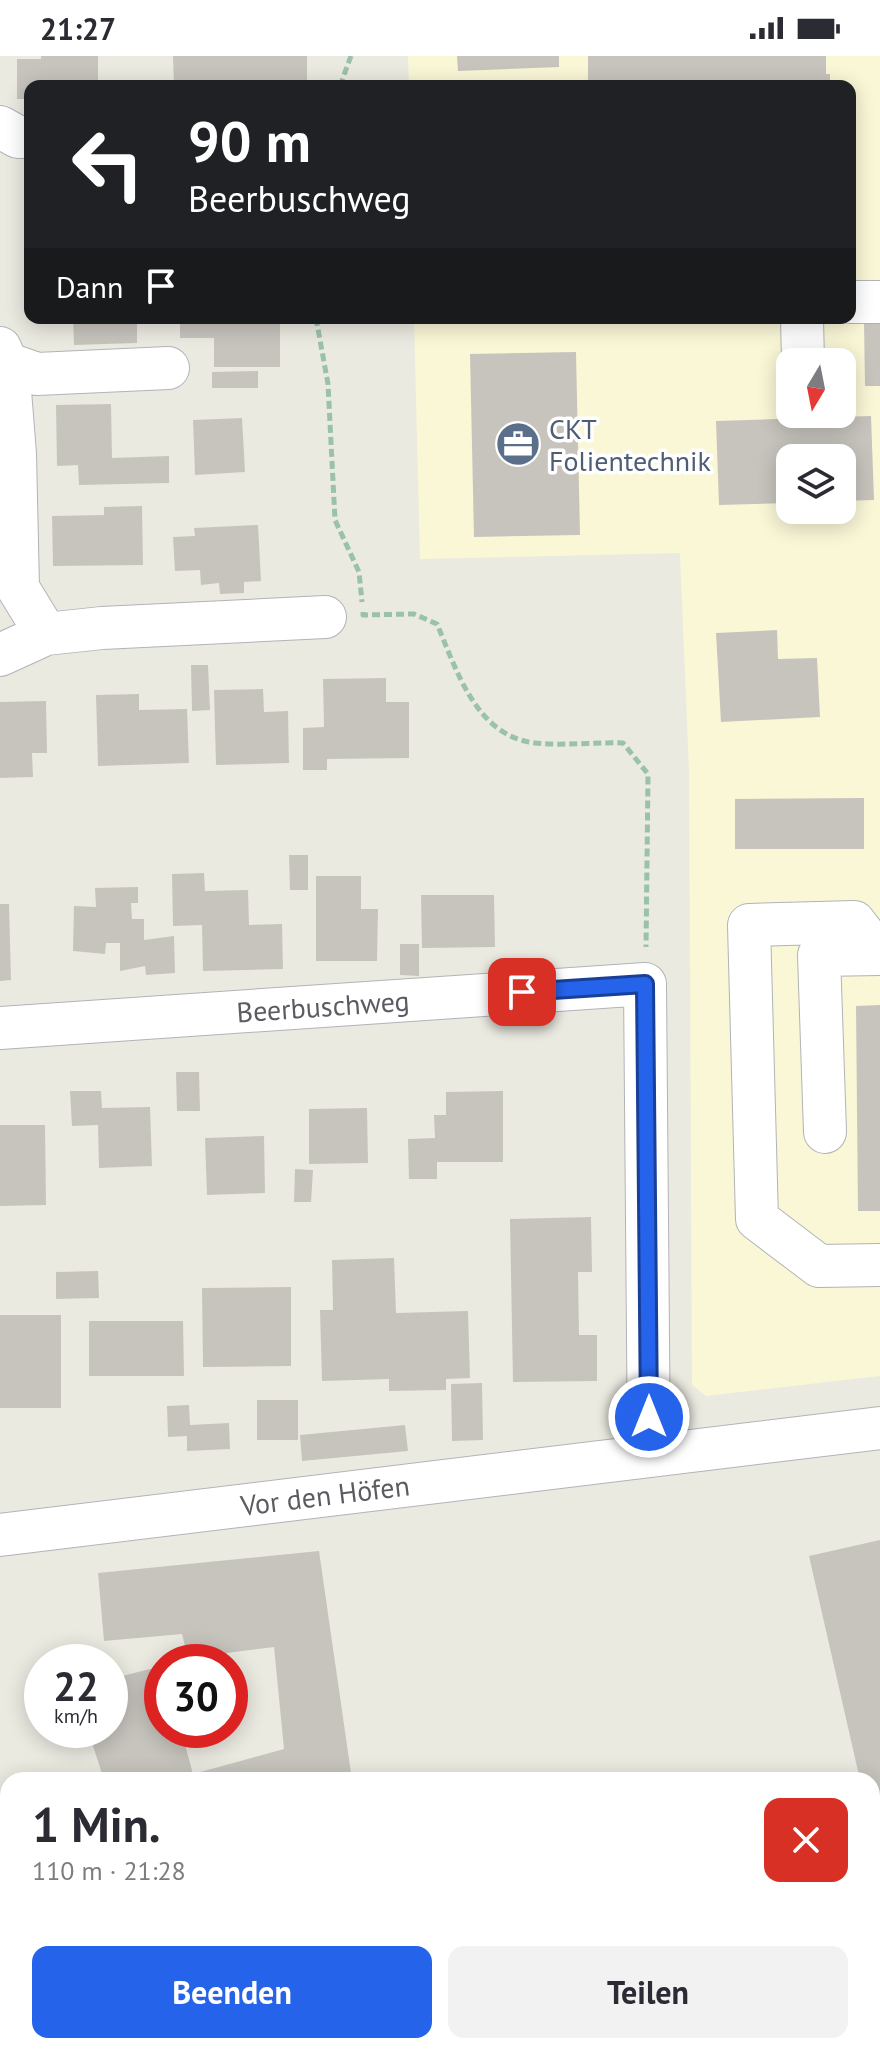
<!DOCTYPE html>
<html lang="de">
<head>
<meta charset="utf-8">
<style>
	:root { --surface:#fff; --page:#f2f2f3; --text:#2b2b33; --muted:#7c7c81; --accent:#2563eb }
	body { margin:0; font-family:"PT Sans",sans-serif; background:var(--page); color:var(--text); height:100vh; display:flex; flex-direction:column; font-size:30px; white-space:nowrap }
	* { box-sizing:border-box; margin:0 }
	p { font-size:26px; color:var(--muted) }
	.icon { flex:none; width:44px; height:44px; fill:none; stroke:currentColor; stroke-width:2; stroke-linecap:round; stroke-linejoin:round }
	.map { position:relative; flex:1; overflow:hidden }
	.drawer { position:absolute; left:0px; top:1716px; width:880px; height:282px; display:flex; flex-direction:column; background:var(--surface); border-radius:24px 24px 0 0; box-shadow:0 4px 20px #0003 }
	.drawer>* { flex:none }
	.guide { position:absolute; left:24px; top:24px; width:832px; height:244px; border-radius:16px; box-shadow:0 4px 20px #0003; background:#202124; color:#fff; overflow:hidden }
	.needle { width:52px; rotate:190deg }
	.controls { position:absolute; left:776px; top:292px; display:grid; gap:16px }
	.controls a { display:grid; place-items:center; width:80px; height:80px; border-radius:16px; background:var(--surface); box-shadow:0 4px 20px #0003; font-size:40px }
	.speed { position:absolute; left:24px; top:1588px; display:flex; gap:16px; font-size:40px; font-weight:700; text-align:center }
	.speed>* { display:grid; place-content:center; width:104px; height:104px; border-radius:50%; background:var(--surface); box-shadow:0 4px 20px #0003; line-height:1 }
	.speed small { font-size:20px; font-weight:400 }
	.speed .limit { border:12px solid #d22; background:#fff; color:#111 }
	.pin { position:absolute; display:grid; place-items:center; width:68px; height:68px; color:#fff; margin:-34px; border-radius:16px; box-shadow:0 4px 12px #0006 }
	.me { position:absolute; width:88px; margin:-44px; rotate:0deg; stroke-linejoin:round; filter:drop-shadow(0 0 6px #0008) }
	.turn { display:flex; align-items:center; gap:28px; height:168px; padding:0 32px; font-size:36px }
	.turn .icon { width:104px; height:104px; stroke-width:2.5 }
	.turn b { display:block; font-size:56px; line-height:68px }
	.then { display:flex; align-items:center; height:76px; padding:0 32px; background:#0003; gap:16px; font-size:30px }
	.round { display:grid; place-items:center; flex:none; width:84px; height:84px; border-radius:16px; background:var(--page) }
	.overview { display:flex; align-items:center; justify-content:space-between; height:136px; padding:0 32px }
	h1 { font-size:48px; font-weight:700; line-height:60px }
	.button { display:flex; gap:16px; margin-top:auto; padding:16px 32px }
	.button a { flex:1; height:92px; border-radius:16px; background:var(--accent); color:#fff; font-size:32px; font-weight:700; line-height:92px; text-align:center }
	.button a+a { background:var(--page); color:var(--text) }
	.status { display:flex; justify-content:space-between; align-items:center; height:56px; padding:0 40px; background:var(--surface); direction:ltr }
	.status svg { height:22px; fill:currentColor }
	.map>svg:first-child { display:block }
	.commercial { fill:#faf7d7; fill-rule:evenodd }
	.green { fill:#bfe1c4 }
	.building { fill:#c7c4be }
	.lines { fill:none; stroke-linecap:round; stroke-linejoin:round }
	.minor-casing { stroke:#b2b3b8; stroke-width:44 }
	.path { stroke:#9ac1aa; stroke-width:5; stroke-dasharray:8 4; stroke-linecap:butt }
	.minor { stroke:#fff; stroke-width:42 }
	.route-casing { stroke:#184099; stroke-width:20 }
	.route { stroke:#2563eb; stroke-width:14 }
	.labels { text-anchor:middle; dominant-baseline:central; stroke-width:7; stroke-linejoin:round; paint-order:stroke }
	.service-label { font-size:28px; fill:#4e5e75; stroke:#fff; text-anchor:start }
	.street-label { font-size:28px; fill:#5a5c61; stroke:#fff }
</style>
</head>
<body>
<div class="status"><b>21:27</b><svg viewBox="0 0 49 12"><path d="M0 12V9h3v3zM5 12V6h3v6zM10 12V3h3v9zM15 12V0h3v12zM26 1h20v11H26zM47 4h2v5h-2z"/></svg></div>
<div class="map">
<svg width="880" height="1997" viewBox="0 0 880 1997">
	<rect width="100%" height="100%" fill="#ebeae1"/>
	<path class="commercial" d="M408 0H880V1320L706 1340 692 1329 689 712 680 497 420 503 414 262H850V30H409ZM790 306H842V358H790ZM790 402H842V454H790Z"/>
	<path class="green" d="M880 1896V1997L562 1996 580 1990H872V1898Z"/>
	<path class="building" d="M41 0H98V30H30V43H17V3H41Z
		M173 0H307V30H174Z
		M457 0H559V11L458 15Z
		M588 0H826V18H830V30H588Z
		M34 262H61V265L34 266Z
		M73 262H137V287L74 289Z
		M180 262H280V311H214V282H180Z
		M864 266H880V330H865Z
		M576 296 580 479 474 481 470 298Z
		M258 315V332H212V316Z
		M111 348 112 402 169 400V427L79 429 78 409 57 410 56 349Z
		M871 360 874 444 842 445V402H790V447L719 449 716 365Z
		M242 362 245 416 195 419 193 364Z
		M142 450 143 509 53 510 52 460 104 459V451Z
		M258 469 261 525 244 526V537L220 538 219 527 201 529 200 514 175 515 173 481 195 480 194 472Z
		M777 574 778 603 817 602 820 661 721 666 716 577Z
		M191 609H208L210 654 192 655Z
		M386 622V646H409V702L327 703V714H303V672L324 671 323 623Z
		M263 633 264 656 288 655 289 707 216 709 214 634Z
		M139 638V654L187 653 189 707 98 710 96 639Z
		M46 645 47 697H32L33 721 0 722V646Z
		M864 742V793H735V743Z
		M289 799H308V834H290Z
		M204 817 205 835 248 834 249 869 282 868 283 913 203 915 202 869 173 870 172 818Z
		M316 820H361V853H378L377 905H316Z
		M138 831V847H131L132 863H144V884L174 880 175 917 146 919 145 910 120 915V887H106L105 898 73 895 74 850 96 851 95 832Z
		M421 839H494L495 891 422 892Z
		M0 848H9L11 924 0 925Z
		M400 888H419V920L400 919Z
		M880 949V1155H858L856 950Z
		M176 1016H199L200 1055H177Z
		M70 1035H101L102 1052 150 1051 152 1110 99 1112 98 1069 72 1070Z
		M503 1035V1106H437V1123H409L408 1083 435 1082 434 1059H446V1036Z
		M367 1052 368 1107 309 1108V1053Z
		M0 1069H45L46 1149 0 1150Z
		M264 1080 265 1137 207 1139 205 1082Z
		M295 1113 313 1114 311 1146H294Z
		M591 1161 592 1216H578L579 1279H597V1325L513 1326 510 1163Z
		M394 1202 396 1257 468 1255 470 1322 446 1323V1334L389 1335V1323L322 1325 320 1254H333L332 1204Z
		M98 1215 99 1242 56 1243V1216Z
		M291 1231V1310L203 1311 202 1232Z
		M0 1259H61V1352H0Z
		M89 1265H183L184 1320H89Z
		M482 1327 483 1384 452 1385 451 1328Z
		M257 1344H298V1384H257Z
		M189 1349 190 1369 229 1367 230 1393 187 1395V1380L168 1381 167 1350Z
		M405 1369 408 1395 302 1405 300 1379Z
		M880 1484V1787L875 1788 872 1776V1724H860L809 1500Z
		M319 1495 352 1724H104L88 1674H110V1623L162 1610V1674H181L193 1718 284 1693 274 1591 188 1602 182 1578 104 1585 98 1517Z
		M8 1957V1990H51L53 1997H0V1959Z
		M262 1990H368L369 1997H262Z"/>
	<g class="lines">
		<g class="minor-casing">
			<path id="minor" d="M0 71 18 81H30
				M850 246H880
				M802 262 803 306
				M0 292 8 310 15 398 18 532 46 578
				M0 305 37 318 168 312
				M0 599 46 578 102 572 325 561
				M879 898 854 866 749 869 757 1163 819 1210 880 1209
				M0 972 645 928 649 1399
				M825 1076 819 899 880 898
				M0 1479 880 1372"/>
		</g>
		<path class="path" d="M340 30 351 0
			M316 262 328 328 335 464 359 516 362 546
			M363 556V559L414 558 437 568C457 615 476 680 535 687 563 690 594 686 623 687L648 718 646 891"/>
		<use href="#minor" class="minor"/>
	</g>
	<g class="lines">
		<g class="route-casing">
			<path id="route" d="M522 936 645 928 649 1361"/>
		</g>
		<use href="#route" class="route"/>
	</g>
	<defs>
		<g id="office-disc" transform="scale(2.3)"><circle r="9.5" fill="#5c6f8a" stroke="#fff"/><path d="M-6-3h4V-5.5h4V-3h4V5H-6ZM-1-4.5V-3h2v-1.5ZM-6 0V1H6V0Z" fill="#fff"/></g>
	</defs>
	<g fill-rule="evenodd">
		<use href="#office-disc" x="518" y="388"/>
	</g>
	<g class="labels">
		<g class="service-label">
			<text x="549" y="372">CKT<tspan x="549" dy="32">Folientechnik</tspan></text>
		</g>
		<g class="street-label">
			<text transform="translate(323 950) rotate(-4)">Beerbuschweg</text>
			<text transform="translate(325 1439) rotate(-7)">Vor den Höfen</text>
		</g>
	</g>
</svg>
<div class="controls">
<a><svg class="needle" viewBox="-14 -14 28 28"><path d="M0-13l5 13h-10z" fill="#e53935"/><path d="M0 13l5-13h-10z" fill="#7c7c81"/></svg></a>
<a><svg class="icon" aria-label="layers" viewBox="0 0 24 24"><path d="M12 4l9 5-9 5-9-5zM3 14l9 5 9-5"/></svg></a>
</div>
<div class="speed"><div>22<small>km/h</small></div><div class="limit">30</div></div>
<div class="pin" style="left:522px;top:936px;background:#d93025"><svg class="icon" aria-label="arrive" viewBox="0 0 24 24"><path d="M6 21V4h12l-3 4 3 4H6"/></svg></div>
<svg class="me" style="left:649px;top:1361px" viewBox="-20 -20 40 40"><circle r="17" fill="#2563eb" stroke="#fff" stroke-width="3"/><path d="M0-11L8 9 0 5-8 9z" fill="#fff"/></svg>
<div class="guide">
<div class="turn"><svg class="icon" aria-label="left" viewBox="0 0 24 24"><path d="M17 20v-9H6M10 6l-5 5 5 5"/></svg><div><b>90 m</b>Beerbuschweg</div></div>
<div class="then">Dann<svg class="icon" aria-label="arrive" viewBox="0 0 24 24"><path d="M6 21V4h12l-3 4 3 4H6"/></svg></div>
</div>
<section class="drawer">
<div class="overview"><div><h1>1 Min.</h1><p>110 m · 21:28</p></div><a class="round" style="background:#d93025;color:#fff"><svg class="icon" aria-label="close" viewBox="0 0 24 24"><path d="M6 6l12 12M18 6L6 18"/></svg></a></div>
<div class="button"><a>Beenden</a><a>Teilen</a></div>
</section>
</div>
</body>
</html>
